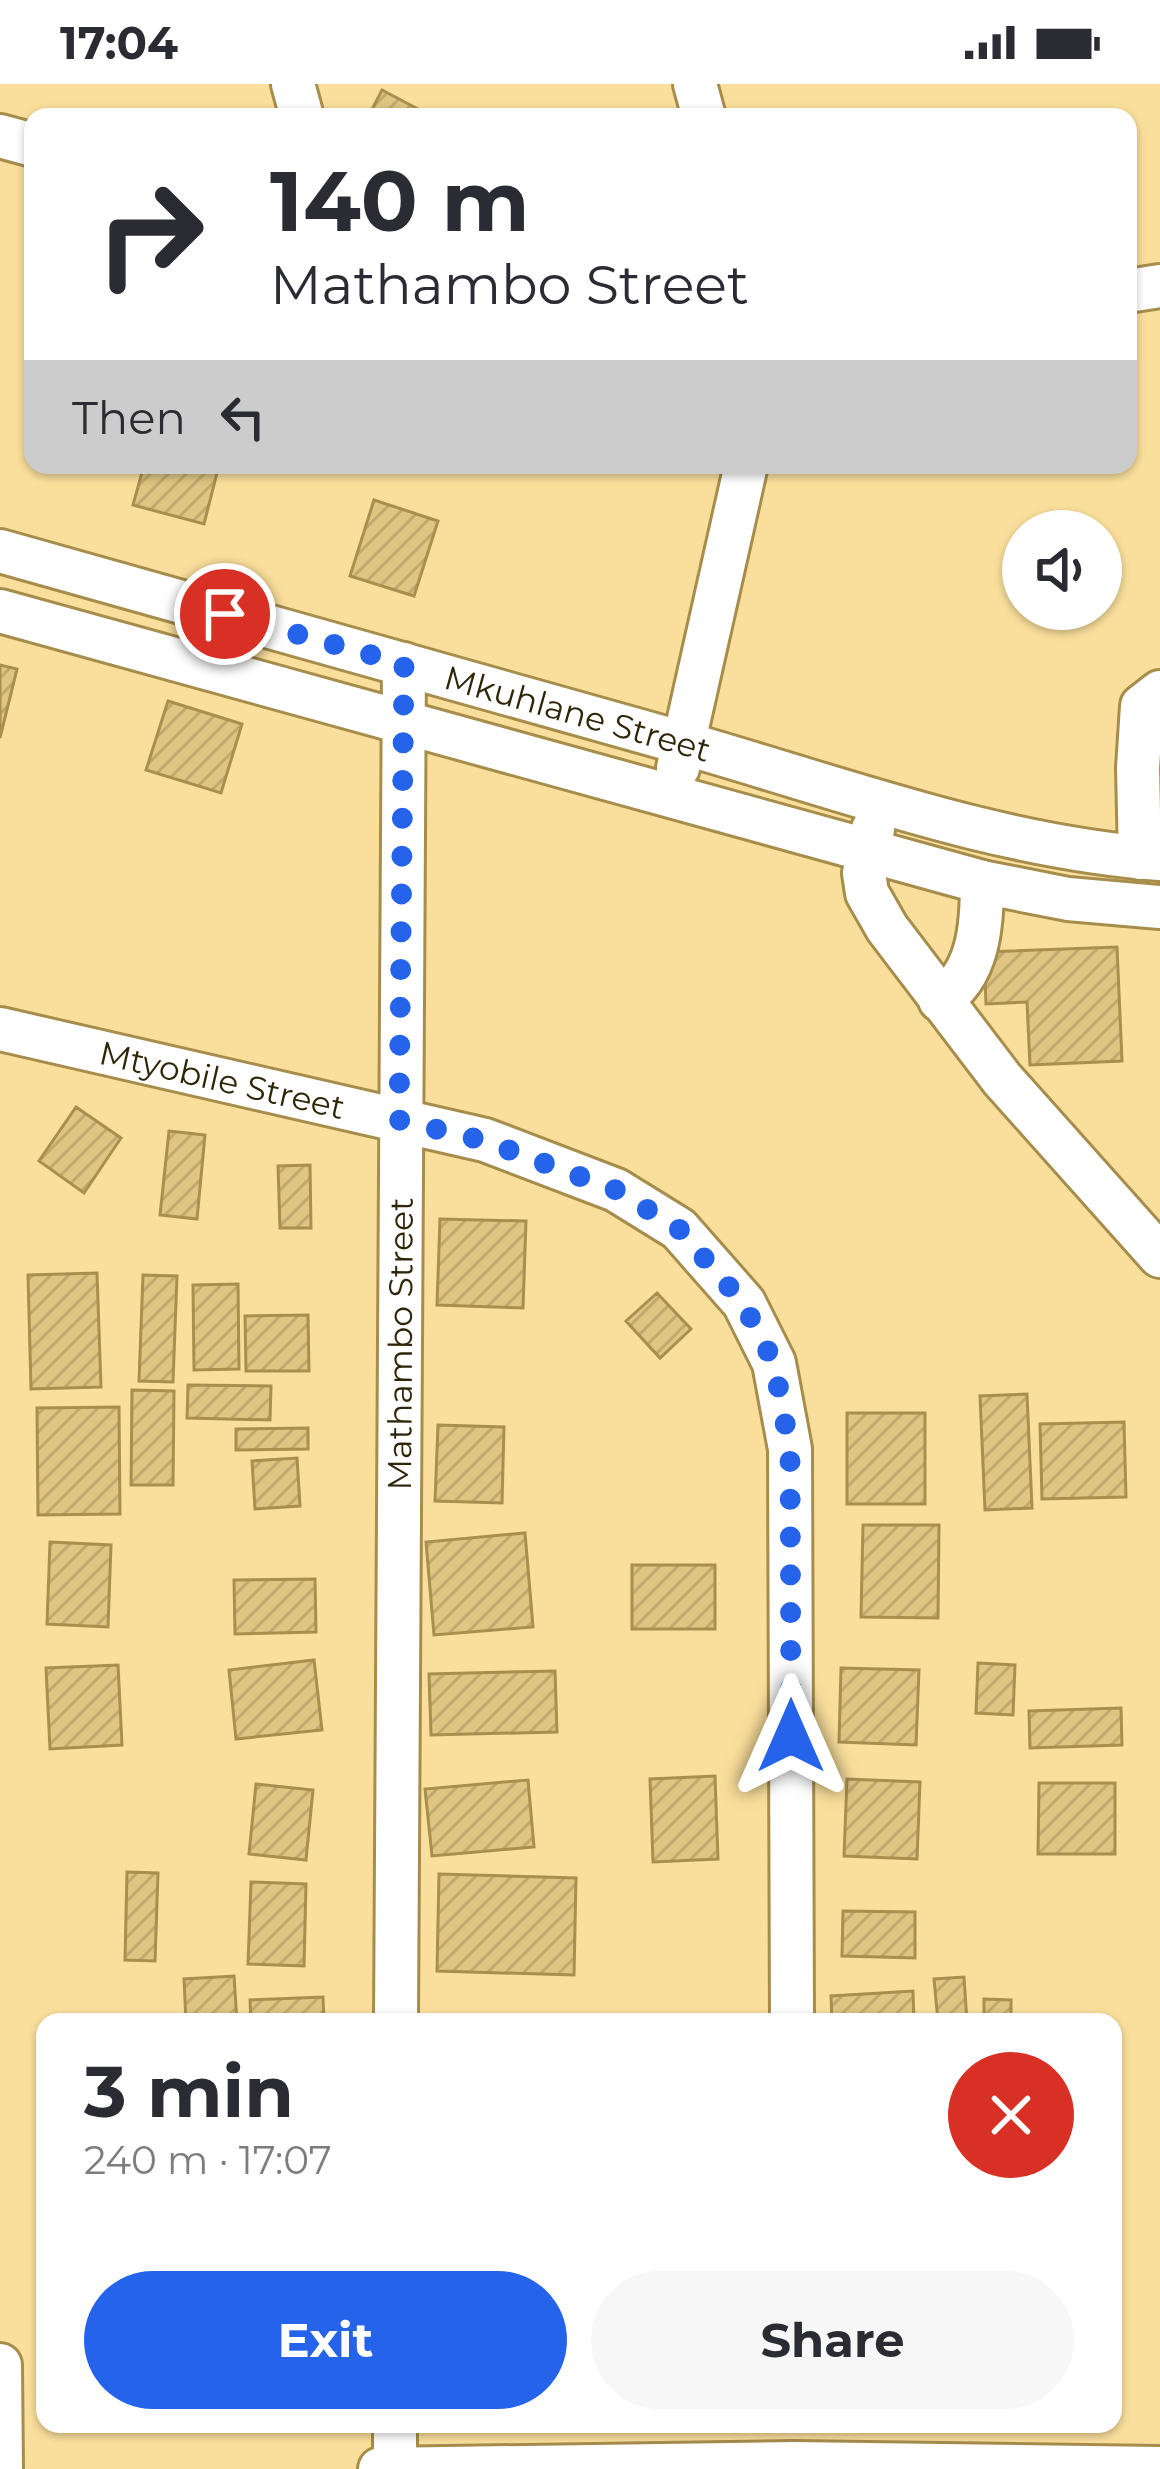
<!DOCTYPE html>
<html lang="en">
<head>
<meta charset="utf-8">
<style>
	:root { --surface:#fff; --page:#f7f7f7; --text:#2b2b33; --muted:#7c7c81; --accent:#2563eb }
	body { margin:0; font-family:Montserrat,sans-serif; background:var(--page); color:var(--text); height:100vh; display:flex; flex-direction:column; font-size:45px; white-space:nowrap }
	* { box-sizing:border-box; margin:0 }
	p { font-size:39px; color:var(--muted) }
	.icon { flex:none; width:66px; height:66px; fill:none; stroke:currentColor; stroke-width:2; stroke-linecap:round; stroke-linejoin:round }
	.map { position:relative; flex:1; overflow:hidden }
	.sheet { position:absolute; left:36px; top:1929px; width:1086px; height:420px; display:flex; flex-direction:column; background:var(--surface); border-radius:24px; box-shadow:0 3px 9px #0004 }
	.sheet>* { flex:none }
	.banner { position:absolute; left:24px; top:24px; width:1113px; height:366px; border-radius:24px; box-shadow:0 3px 9px #0004; background:#fff; color:var(--text); overflow:hidden }
	.fabs { position:absolute; left:1002px; top:426px; display:grid; gap:24px }
	.fabs a { display:grid; place-items:center; width:120px; height:120px; border-radius:50%; background:var(--surface); box-shadow:0 3px 9px #0004; font-size:60px }
	.pin { position:absolute; display:grid; place-items:center; width:102px; height:102px; color:#fff; margin:-51px; border:6px solid #fff; border-radius:50%; box-shadow:0 3px 12px #0007 }
	.me { position:absolute; width:132px; margin:-66px; rotate:0deg; stroke-linejoin:round; filter:drop-shadow(0 0 9px #0008) }
	.turn { display:flex; align-items:center; gap:42px; height:252px; padding:0 48px; font-size:54px }
	.turn .icon { width:156px; height:156px; stroke-width:2.5 }
	.turn b { display:block; font-size:84px; line-height:102px }
	.then { display:flex; align-items:center; height:114px; padding:0 48px; background:#0003; gap:24px; font-size:45px }
	.round { display:grid; place-items:center; flex:none; width:126px; height:126px; border-radius:63px; background:var(--page) }
	.overview { display:flex; align-items:center; justify-content:space-between; height:204px; padding:0 48px }
	h1 { font-size:72px; font-weight:700; line-height:90px }
	.primary-button { display:flex; gap:24px; margin-top:auto; padding:24px 48px }
	.primary-button a { flex:1; height:138px; border-radius:72px; background:var(--accent); color:#fff; font-size:48px; font-weight:700; line-height:138px; text-align:center }
	.primary-button a+a { background:var(--page); color:var(--text) }
	.status { display:flex; justify-content:space-between; align-items:center; height:84px; padding:0 60px; background:var(--surface); direction:ltr }
	.status svg { height:33px; fill:currentColor }
	.map>svg:first-child { display:block }
	.building { fill:url(#building-hatch); stroke:#a88f4e; stroke-width:3 }
	.lines { fill:none; stroke-linecap:round; stroke-linejoin:round }
	.minor-casing { stroke:#a78d4c; stroke-width:48 }
	.minor { stroke:#fff; stroke-width:42 }
	.route { stroke:#2563eb; stroke-width:21; stroke-dasharray:0 37.8 }
	.labels { text-anchor:middle; dominant-baseline:central; stroke-width:9; stroke-linejoin:round; paint-order:stroke }
	.street-label { font-size:33px; fill:#2f2508; stroke:#feeec6 }
</style>
</head>
<body>
<div class="status"><b>17:04</b><svg viewBox="0 0 49 12"><path d="M0 12V9h3v3zM5 12V6h3v6zM10 12V3h3v9zM15 12V0h3v12zM26 1h20v11H26zM47 4h2v5h-2z"/></svg></div>
<div class="map">
<svg width="1160" height="2385" viewBox="0 0 1160 2385">
	<defs>
		<pattern id="building-hatch" width="6" height="6" patternUnits="userSpaceOnUse" patternTransform="scale(3)"><rect width="6" height="6" fill="#dfc582"/><path d="M-1 1l2-2M0 6l6-6M5 7l2-2" fill="none" stroke="#c0a96f"/></pattern>
	</defs>
	<rect width="100%" height="100%" fill="#fadf9c"/>
	<path class="building" d="M382 6 433 33H368Z
		M144 381H219L204 440 133 421Z
		M374 416 438 437 414 512 350 492Z
		M0 581 17 585 0 654Z
		M168 617 242 640 221 709 146 686Z
		M1117 863 1122 977 1030 981 1027 918 986 920 984 868Z
		M76 1023 121 1054 84 1109 39 1077Z
		M169 1047 205 1051 197 1135 160 1131Z
		M310 1081 311 1144H280L278 1082Z
		M440 1135 526 1137 523 1224 437 1221Z
		M97 1189 101 1303 31 1305 28 1191Z
		M143 1191 177 1192 173 1298 139 1297Z
		M238 1200 239 1285 194 1286 193 1201Z
		M657 1209 691 1245 660 1274 626 1237Z
		M308 1231 309 1287H246L245 1232Z
		M188 1301 271 1302 270 1336 187 1334Z
		M132 1306 174 1307 173 1401H131Z
		M1027 1310 1032 1424 985 1426 980 1312Z
		M119 1323 120 1430 38 1431 37 1324Z
		M847 1329H925V1420H847Z
		M1124 1338 1126 1413 1042 1415 1040 1340Z
		M438 1341 504 1343 502 1419 435 1417Z
		M308 1344V1365L236 1366V1345Z
		M297 1374 300 1422 255 1425 252 1377Z
		M863 1441H939L938 1534 861 1533Z
		M525 1449 533 1543 434 1551 426 1458Z
		M50 1458 111 1461 108 1543 47 1540Z
		M632 1481H715V1545H632Z
		M315 1495 316 1548 235 1550 234 1496Z
		M314 1576 322 1646 236 1655 229 1586Z
		M978 1579 1015 1581 1013 1631 976 1629Z
		M118 1581 122 1661 50 1665 46 1584Z
		M841 1584 919 1586 916 1661 839 1658Z
		M555 1587 557 1648 431 1651 429 1590Z
		M1121 1624 1122 1661 1030 1664 1029 1627Z
		M715 1692 718 1775 653 1778 650 1695Z
		M847 1695 920 1698 917 1775 844 1772Z
		M528 1696 534 1763 432 1772 425 1705Z
		M1039 1699H1115V1770H1038Z
		M256 1700 313 1706 306 1776 249 1770Z
		M127 1788 158 1789 155 1877 125 1876Z
		M439 1790 576 1794 574 1891 437 1887Z
		M251 1798 306 1800 304 1882 248 1880Z
		M843 1827 915 1828V1874L842 1872Z
		M234 1892 237 1938H186L184 1895Z
		M964 1893 967 1938H938L934 1895Z
		M913 1907 914 1938H832L831 1912Z
		M323 1913 324 1938H251L250 1916Z
		M984 1915 1011 1916V1938H984Z
		M142 1931 143 1938H50V1933Z"/>
	<g class="lines">
		<g class="minor-casing">
			<g id="minor">
				<path d="M293 0 302 33"/>
				<path d="M695 0 704 33"/>
				<path d="M0 52 33 61"/>
				<path d="M1128 207 1160 202"/>
				<path id="s1" d="M0 467C228 531 456 595 683 659 841 704 996 763 1160 775"/>
				<path d="M0 527 982 798 1068 815 1160 823"/>
				<path d="M678 684 746 381"/>
				<path d="M873 745 864 789 867 809 887 844 1002 995 1160 1172"/>
				<path d="M1140 774 1138 684 1142 622 1160 608"/>
				<path d="M940 916C979 891 982 841 982 798"/>
				<path id="s2" d="M0 945 485 1056 616 1106 679 1145 744 1219 774 1279 790 1365 792 1938"/>
				<path id="s3" d="M396 1938 404 580"/>
				<path d="M0 2281 1 2385"/>
				<path d="M380 2385 793 2379 1160 2384"/>
				<path d="M395 2385V2340"/>
			</g>
		</g>
		<use href="#minor" class="minor"/>
	</g>
	<g class="lines">
		<path class="route" d="M225 530 404 580 399 1036 485 1057 616 1106 679 1145 743 1219 774 1279 790 1366 791 1652"/>
	</g>
	<g class="labels">
		<g class="street-label">
			<text stroke="none"><textPath href="#s1" startOffset="600">Mkuhlane Street</textPath></text>
			<text stroke="none"><textPath href="#s2" startOffset="228">Mtyobile Street</textPath></text>
			<text stroke="none"><textPath href="#s3" startOffset="678">Mathambo Street</textPath></text>
		</g>
	</g>
</svg>
<div class="fabs">
<a><svg class="icon" aria-label="sound" viewBox="0 0 24 24"><path d="M4 9h4l5-4v14l-5-4H4zM17 9q2 3 0 6"/></svg></a>
</div>
<div class="pin" style="left:225px;top:530px;background:#d93025"><svg class="icon" aria-label="arrive" viewBox="0 0 24 24"><path d="M6 21V4h12l-3 4 3 4H6"/></svg></div>
<svg class="me" style="left:791px;top:1652px" viewBox="-20 -20 40 40"><path d="M0-17L14 15 0 8-14 15z" fill="#2563eb" stroke="#fff" stroke-width="4"/></svg>
<div class="banner">
<div class="turn"><svg class="icon" aria-label="right" viewBox="0 0 24 24"><path d="M7 20v-9h11M14 6l5 5-5 5"/></svg><div><b>140 m</b>Mathambo Street</div></div>
<div class="then">Then<svg class="icon" aria-label="left" viewBox="0 0 24 24"><path d="M17 20v-9H6M10 6l-5 5 5 5"/></svg></div>
</div>
<section class="sheet">
<div class="overview"><div><h1>3 min</h1><p>240 m · 17:07</p></div><a class="round" style="background:#d93025;color:#fff"><svg class="icon" aria-label="close" viewBox="0 0 24 24"><path d="M6 6l12 12M18 6L6 18"/></svg></a></div>
<div class="primary-button"><a>Exit</a><a>Share</a></div>
</section>
</div>
</body>
</html>
